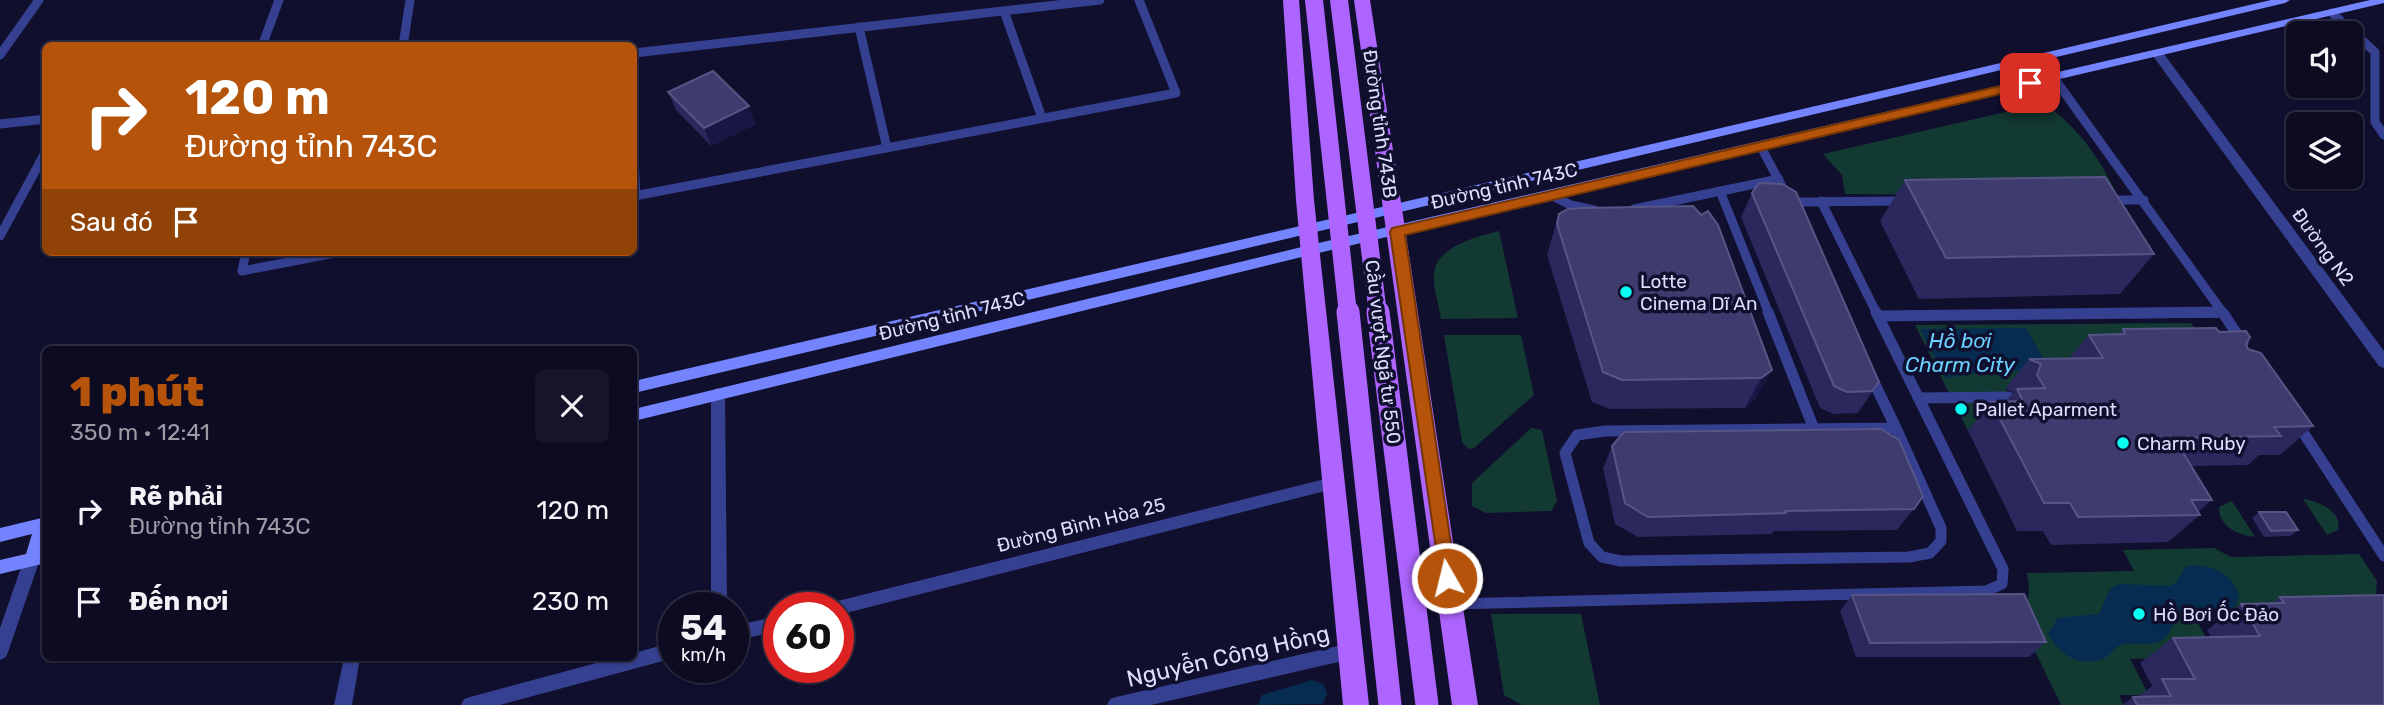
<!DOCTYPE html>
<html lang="vi">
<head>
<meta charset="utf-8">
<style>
	:root { --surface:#0c0b22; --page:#15142a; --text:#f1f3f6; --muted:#9a9ba5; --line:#2c2b40; --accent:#b45309 }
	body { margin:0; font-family:Rubik,sans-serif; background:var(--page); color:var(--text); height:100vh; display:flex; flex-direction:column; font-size:26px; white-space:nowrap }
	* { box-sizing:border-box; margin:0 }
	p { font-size:23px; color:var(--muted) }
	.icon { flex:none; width:38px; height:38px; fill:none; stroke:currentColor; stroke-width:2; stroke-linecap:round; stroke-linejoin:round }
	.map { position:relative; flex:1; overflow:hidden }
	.sheet { position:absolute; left:42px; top:346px; width:595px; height:315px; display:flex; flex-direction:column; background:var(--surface); border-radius:10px; box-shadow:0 2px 5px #0004,0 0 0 2px var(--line) }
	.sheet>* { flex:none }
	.guide { position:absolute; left:42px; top:42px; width:595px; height:214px; border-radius:10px; box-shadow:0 2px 5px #0004,0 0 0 2px var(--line); background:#b45309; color:#fff; overflow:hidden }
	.buttons { position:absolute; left:2286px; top:21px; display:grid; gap:14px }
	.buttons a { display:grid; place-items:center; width:77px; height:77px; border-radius:10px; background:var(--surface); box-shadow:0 2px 5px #0004,0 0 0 2px var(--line); font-size:35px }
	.speed { position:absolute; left:658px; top:592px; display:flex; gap:14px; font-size:35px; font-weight:700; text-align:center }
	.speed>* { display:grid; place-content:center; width:91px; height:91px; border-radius:50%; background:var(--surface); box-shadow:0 2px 5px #0004,0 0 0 2px var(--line); line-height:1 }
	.speed small { font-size:18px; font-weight:400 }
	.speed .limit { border:10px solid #d22; background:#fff; color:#111 }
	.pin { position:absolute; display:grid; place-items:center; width:60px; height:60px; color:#fff; margin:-30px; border-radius:14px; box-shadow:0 4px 10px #0006 }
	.me { position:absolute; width:77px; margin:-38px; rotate:352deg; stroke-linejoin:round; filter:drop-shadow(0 0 5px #0008) }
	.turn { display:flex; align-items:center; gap:24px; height:147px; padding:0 28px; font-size:32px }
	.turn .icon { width:91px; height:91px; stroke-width:2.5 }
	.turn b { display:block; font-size:49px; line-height:60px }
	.then { display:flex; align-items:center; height:66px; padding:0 28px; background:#0003; gap:14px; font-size:26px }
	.round { display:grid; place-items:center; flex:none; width:74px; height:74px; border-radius:10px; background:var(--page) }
	.overview { display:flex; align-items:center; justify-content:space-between; height:119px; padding:0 28px }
	h1 { font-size:42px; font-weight:800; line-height:52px; color:var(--accent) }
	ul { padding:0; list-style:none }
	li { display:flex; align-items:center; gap:21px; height:91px; padding:0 28px }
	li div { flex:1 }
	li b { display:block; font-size:26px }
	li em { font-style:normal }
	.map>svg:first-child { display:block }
	.green { fill:#123932 }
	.water { fill:#062c51 }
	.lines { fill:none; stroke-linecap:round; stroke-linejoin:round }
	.canal { fill:#062c51; fill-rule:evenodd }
	.lane-far1 { stroke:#364091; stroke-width:9 }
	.lane { stroke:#364091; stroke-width:11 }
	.street { fill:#364091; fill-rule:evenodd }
	.secondary { fill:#7484ff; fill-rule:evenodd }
	.primary { fill:#ae64ff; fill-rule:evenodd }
	.primary-bridge-far1 { stroke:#ae64ff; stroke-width:18 }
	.primary-bridge { stroke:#ae64ff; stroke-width:23 }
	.wall { fill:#2a285d }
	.shaded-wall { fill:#181643 }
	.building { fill:#3e3b6f; stroke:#575585; stroke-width:2 }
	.route { fill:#b45309; stroke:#753606; stroke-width:2 }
	.poi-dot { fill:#09fff4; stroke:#100f2e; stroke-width:2.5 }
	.labels { text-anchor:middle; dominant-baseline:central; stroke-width:7; stroke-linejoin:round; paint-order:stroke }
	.street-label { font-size:19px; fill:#dddeff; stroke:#100f2e }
	.poi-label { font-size:19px; fill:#dddeff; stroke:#100f2e; text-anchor:start }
	.water-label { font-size:21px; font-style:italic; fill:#6bd0ff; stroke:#100f2e }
	.near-street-label { font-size:23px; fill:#dddeff; stroke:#100f2e }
</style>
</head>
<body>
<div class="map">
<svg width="2384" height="705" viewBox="0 0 2384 705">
	<rect width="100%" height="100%" fill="#100f2e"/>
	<path class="green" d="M2045 103C2082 133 2097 154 2118 196L1845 194 1842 175 1823 154Z
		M1499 231 1518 318 1441 319C1439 305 1433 289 1434 275 1435 246 1477 237 1499 231Z
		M2191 323 2216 361 2077 387 2006 389 2020 417 1999 430 1968 431 1915 325Z
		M1444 335H1521L1534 395 1474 448 1468 449 1462 442Z
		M1531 428 1542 430 1557 501 1551 511 1486 513 1472 506V483Z
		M2303 499C2318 501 2343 511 2338 530L2327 535Z
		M2232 501 2255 537C2238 535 2219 527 2219 507Z
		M2214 548 2231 557 2359 554 2377 581 2376 596 2339 618 2197 621 2216 657 2130 659 2149 695H2119L2124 705H2061L2017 614C2031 603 2030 589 2027 573L2134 571 2123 550Z
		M1491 614H1581L1600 705H1522L1504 695Z"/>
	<path class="water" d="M2026 328 2051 372 2041 376 2005 369 1946 378 1920 329Z
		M2194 565C2215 566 2232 574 2239 595 2236 623 2198 607 2179 613 2171 621 2173 633 2163 640 2149 648 2133 640 2119 646 2113 649 2109 657 2102 659 2078 668 2058 653 2048 633L2058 618 2099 614 2110 589 2120 584 2169 586 2177 582 2184 568Z"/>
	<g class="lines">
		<path class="canal" d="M1312 680 1323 684 1327 694 1323 704 1258 705 1262 695Z"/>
		<path class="lane-far1" d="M1004 11 1042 118
			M2332 13 2375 52V122L2384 135
			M859 27 887 148
			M262 46 279 0
			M403 46 410 0
			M634 53 1100 0
			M0 55 39 0
			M2054 78 2223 313 2129 314
			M0 124 46 119
			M1761 147 1786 194
			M634 155 636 196
			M1720 191 1769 314
			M634 196 1176 93 1139 0
			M1552 196 1571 205 1594 210
			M2108 200H2144
			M1821 201 1877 314
			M1790 202 1907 201
			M1634 209 1779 179
			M0 236 46 151
			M246 252 242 271 340 252"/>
		<path class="lane" d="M1768 312 1814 429
			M2223 313 2243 343
			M1878 316 2222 312
			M1870 374 1896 428
			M1919 398 2009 397
			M2297 423 2384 556
			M1896 428 1941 528V541L1930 553 1909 557 1621 561 1602 557 1589 543 1565 453 1577 435 1605 431Z
			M1451 604 1986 591 2002 584 2003 569 1876 312"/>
		<path class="street" d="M2157 49 2161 50 2384 351V368L2379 366 2153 56 2151 53Z
			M718 388 723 390 725 394 727 607H711V394L713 390Z
			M1333 477 1338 478 1341 483 1338 488 1333 489 838 615V607H830L832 603 838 601Z
			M32 552 38 554 40 559 8 652 6 657 0 660V628L24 559 26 554Z
			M779 616V631L733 641V626Z
			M674 642V658L500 705H461L464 699 470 697 615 658H634V653Z
			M1351 643 1357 646 1359 651 1357 656 1351 659 1151 705H1107L1110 699 1116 697Z
			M344 658H360L352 705H334Z"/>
		<path class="secondary" d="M2271 0H2290L2285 3 634 393V381Z
			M2370 0H2384V3L1310 255 634 421V409L1310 245Z
			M46 517V541L43 550 46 549V563L0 574V560L26 554 32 534 0 542V528Z"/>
		<path class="primary" d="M1283 0H1299L1314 200 1369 705H1343L1296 200Z
			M1354 0H1370L1478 705H1452Z"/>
		<path class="primary-bridge-far1" d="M1314 0 1348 314
			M1339 0 1378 314"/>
		<path class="primary-bridge" d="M1348 312 1390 705
			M1378 312 1427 705"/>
	</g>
	<path class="wall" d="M668 92 756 124 711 146 676 110Z
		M1905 180 2154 254 2120 294 1919 299 1880 221Z
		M1752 193 1879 382 1858 413 1833 414 1820 408 1741 217Z
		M1559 214 1772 370 1755 399 1745 408 1610 409 1592 402 1547 255Z
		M2123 329 2219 332 2246 344 2248 349 2313 426 2280 455H2259L2248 465 2191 466 2212 500 2198 512 2200 515 2168 542 2051 545 2043 531H2017L1968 431 1991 402 2006 401 2014 392 2005 389 2029 359 2069 358 2089 335 2119 334Z
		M1612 446 1914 509 1897 530 1773 531 1772 534 1638 537 1615 524 1603 468Z
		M2259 512 2298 530 2291 536 2264 537 2252 518Z
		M1852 595 2046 642 2029 657H1856L1840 611Z
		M2280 597 2384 705H2122L2133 697H2138L2152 686 2140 663 2173 638 2211 637 2207 630 2241 604 2271 603Z"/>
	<path class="shaded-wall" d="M749 106 756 124 711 146 704 128Z
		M1772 370 1755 399 1745 408 1761 378Z"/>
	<path class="building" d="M713 71 749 106 704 128 668 92Z
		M2105 177 2154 254 1946 258 1905 180Z
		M1759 183 1782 184 1796 192 1879 382 1872 391 1847 392 1834 386 1752 193Z
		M1693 206 1701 215 1708 211 1718 225 1772 370 1761 378 1622 380 1603 372 1557 224 1559 214 1568 209 1582 208Z
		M2216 328 2219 332 2246 331 2250 337 2246 344 2248 349 2261 353 2313 426 2274 427 2281 436 2174 438 2212 500H2191L2200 515 2078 517 2070 503H2044L1991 402 2023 401 2017 389 2045 388 2037 375 2041 364 2029 359 2103 358 2089 335 2125 334 2123 329Z
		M1881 429 1899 440 1923 496 1914 509 1785 511 1786 513 1648 517 1625 503 1612 446 1624 432Z
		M2259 512H2286L2298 530 2271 531Z
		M2024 594 2046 642 1870 643 1852 595Z
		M2384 595V705H2137L2133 697 2171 696 2162 679H2195L2173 638 2260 636 2241 604 2284 603 2280 597Z"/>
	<path class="route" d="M2030 79 2036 83 2034 86 1405 235 1456 578 1454 583H1441L1390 232 1392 228Z"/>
	<g class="poi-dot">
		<circle cx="1626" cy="292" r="7"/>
		<circle cx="1961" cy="409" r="7"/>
		<circle cx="2123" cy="443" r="7"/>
		<circle cx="2139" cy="614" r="7"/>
	</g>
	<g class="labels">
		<g class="street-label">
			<text transform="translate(1380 124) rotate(82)">Đường tỉnh 743B</text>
			<text transform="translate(1504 186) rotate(-13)">Đường tỉnh 743C</text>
			<text transform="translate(2323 247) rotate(54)">Đường N2</text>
			<text transform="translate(952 316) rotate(-14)">Đường tỉnh 743C</text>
			<text transform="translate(1383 352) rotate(83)">Cầu vượt Ngã tư 550</text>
			<text transform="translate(1081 525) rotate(-14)">Đường Bình Hòa 25</text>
		</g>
		<g class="poi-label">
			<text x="1640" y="281">Lotte<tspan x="1640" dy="22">Cinema Dĩ An</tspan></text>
			<text x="1975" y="409">Pallet Aparment</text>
			<text x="2137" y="443">Charm Ruby</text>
			<text x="2153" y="614">Hồ Bơi Ốc Đảo</text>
		</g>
		<g class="water-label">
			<text x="1960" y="340">Hồ bơi<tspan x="1960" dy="24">Charm City</tspan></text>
		</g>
		<g class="near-street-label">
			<text transform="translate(1228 656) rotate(-13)">Nguyễn Công Hồng</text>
		</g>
	</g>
</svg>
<div class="buttons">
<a><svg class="icon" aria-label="sound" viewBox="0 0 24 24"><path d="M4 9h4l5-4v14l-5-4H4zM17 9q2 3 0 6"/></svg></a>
<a><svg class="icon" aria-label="layers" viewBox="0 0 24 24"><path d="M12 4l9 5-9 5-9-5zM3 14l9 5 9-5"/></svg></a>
</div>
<div class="speed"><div>54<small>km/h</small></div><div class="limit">60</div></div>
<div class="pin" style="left:2030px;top:83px;background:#d93025"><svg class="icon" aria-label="arrive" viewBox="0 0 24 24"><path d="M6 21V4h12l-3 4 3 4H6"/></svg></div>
<svg class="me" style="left:1447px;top:578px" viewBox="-20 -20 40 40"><circle r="17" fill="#b45309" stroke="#fff" stroke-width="3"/><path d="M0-11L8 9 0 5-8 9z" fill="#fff"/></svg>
<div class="guide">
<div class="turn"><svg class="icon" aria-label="right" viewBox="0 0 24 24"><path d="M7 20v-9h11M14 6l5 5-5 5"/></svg><div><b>120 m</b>Đường tỉnh 743C</div></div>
<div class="then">Sau đó<svg class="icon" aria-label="arrive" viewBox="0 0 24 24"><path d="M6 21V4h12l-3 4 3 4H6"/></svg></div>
</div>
<section class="sheet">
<div class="overview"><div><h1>1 phút</h1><p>350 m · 12:41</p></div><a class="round"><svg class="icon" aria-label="close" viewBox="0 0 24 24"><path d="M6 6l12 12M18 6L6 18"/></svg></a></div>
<ul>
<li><svg class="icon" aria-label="right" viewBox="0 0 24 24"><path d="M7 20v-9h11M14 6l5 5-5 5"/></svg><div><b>Rẽ phải</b><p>Đường tỉnh 743C</p></div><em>120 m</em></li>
<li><svg class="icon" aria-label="arrive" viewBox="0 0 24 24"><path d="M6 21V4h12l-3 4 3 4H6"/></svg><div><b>Đến nơi</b></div><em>230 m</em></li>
</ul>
</section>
</div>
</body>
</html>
